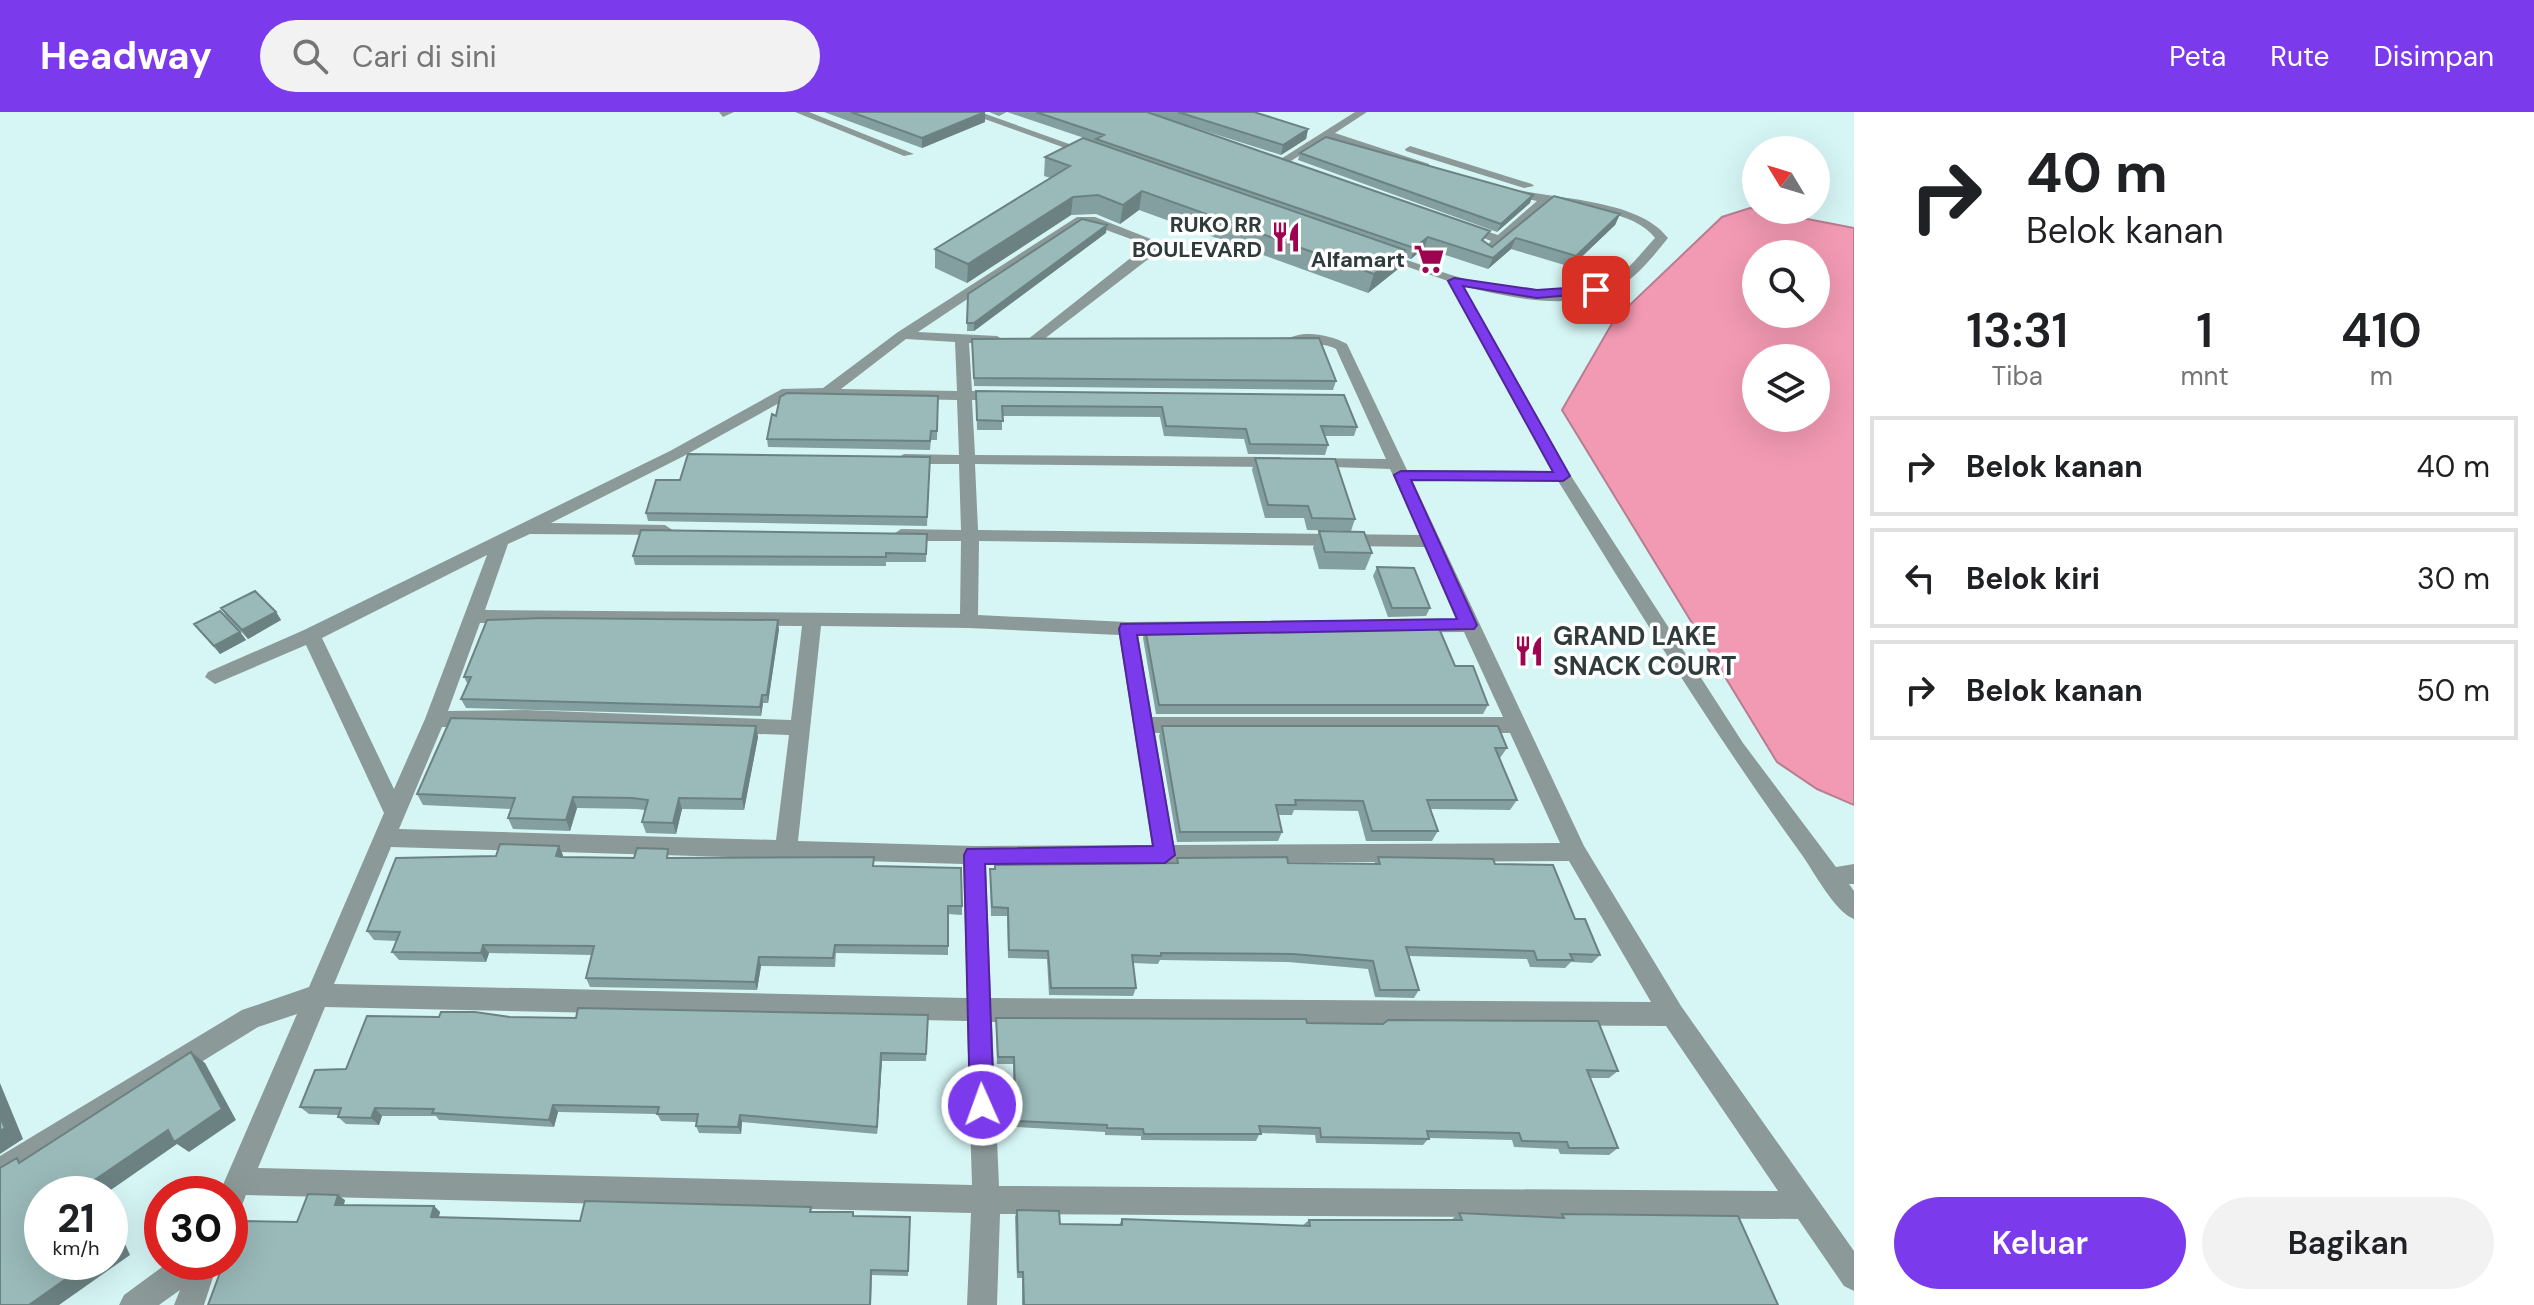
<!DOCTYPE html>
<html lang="id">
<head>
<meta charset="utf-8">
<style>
	:root { --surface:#fff; --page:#f2f2f2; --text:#202124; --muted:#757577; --line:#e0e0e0; --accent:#7c3aed }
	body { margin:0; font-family:"DM Sans",sans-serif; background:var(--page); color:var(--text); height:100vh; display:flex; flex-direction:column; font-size:30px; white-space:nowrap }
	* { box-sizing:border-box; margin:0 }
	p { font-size:26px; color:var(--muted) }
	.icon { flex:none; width:44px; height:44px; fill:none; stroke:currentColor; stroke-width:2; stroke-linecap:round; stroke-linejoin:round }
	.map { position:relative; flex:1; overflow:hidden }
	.side { display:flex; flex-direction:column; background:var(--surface); width:680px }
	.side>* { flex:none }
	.banner { background:#fff; color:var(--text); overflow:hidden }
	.needle { width:52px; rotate:308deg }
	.buttons { position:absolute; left:1742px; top:24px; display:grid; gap:16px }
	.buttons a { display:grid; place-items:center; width:88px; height:88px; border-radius:50%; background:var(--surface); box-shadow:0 8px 32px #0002; font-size:40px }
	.speed { position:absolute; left:24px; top:1064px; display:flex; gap:16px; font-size:40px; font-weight:700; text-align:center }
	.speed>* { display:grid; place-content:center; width:104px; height:104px; border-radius:50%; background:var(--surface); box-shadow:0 8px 32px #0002; line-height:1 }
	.speed small { font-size:20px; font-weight:400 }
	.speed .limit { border:12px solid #d22; background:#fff; color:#111 }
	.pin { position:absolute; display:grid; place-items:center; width:68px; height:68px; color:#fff; margin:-34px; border-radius:16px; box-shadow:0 4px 12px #0006 }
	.me { position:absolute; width:88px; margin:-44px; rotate:358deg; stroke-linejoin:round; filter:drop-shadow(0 0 6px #0008) }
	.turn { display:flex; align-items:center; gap:28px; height:168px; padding:0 40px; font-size:36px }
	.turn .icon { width:104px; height:104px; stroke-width:2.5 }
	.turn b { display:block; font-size:56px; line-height:68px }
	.eta { display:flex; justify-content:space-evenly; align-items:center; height:136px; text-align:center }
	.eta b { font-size:48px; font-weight:600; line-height:56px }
	.cta { display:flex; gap:16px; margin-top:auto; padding:16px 40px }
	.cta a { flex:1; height:92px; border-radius:48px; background:var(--accent); color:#fff; font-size:32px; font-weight:600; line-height:92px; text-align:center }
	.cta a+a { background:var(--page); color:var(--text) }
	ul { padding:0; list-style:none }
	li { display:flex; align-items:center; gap:24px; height:100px; margin:0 16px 12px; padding:0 24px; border:4px solid var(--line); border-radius:0px }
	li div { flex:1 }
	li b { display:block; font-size:30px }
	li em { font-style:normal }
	header { display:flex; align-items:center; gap:48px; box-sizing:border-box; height:112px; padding:0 40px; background:var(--accent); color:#fff }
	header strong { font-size:38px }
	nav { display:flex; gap:44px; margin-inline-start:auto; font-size:28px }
	.search { width:560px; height:72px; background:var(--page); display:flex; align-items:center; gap:20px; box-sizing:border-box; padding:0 28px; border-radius:44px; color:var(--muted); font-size:30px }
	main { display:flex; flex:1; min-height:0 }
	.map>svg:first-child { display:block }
	.water { fill:#f299b3; stroke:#b87d8f; stroke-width:2; fill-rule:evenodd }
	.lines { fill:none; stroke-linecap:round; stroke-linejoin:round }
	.minor { fill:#8b9998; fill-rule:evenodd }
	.wall { fill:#849f9f }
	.shaded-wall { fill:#6c8282 }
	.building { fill:#9ab9b9; stroke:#6c8282; stroke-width:2 }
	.route { fill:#7c3aed; stroke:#51269a; stroke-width:2 }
	.labels { text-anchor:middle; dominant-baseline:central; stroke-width:7; stroke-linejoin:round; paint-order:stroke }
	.far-poi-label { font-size:22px; font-weight:bold; fill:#303c3c; stroke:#fff; text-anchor:end }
	.poi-label { font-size:26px; font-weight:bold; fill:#303c3c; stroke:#fff; text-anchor:start }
</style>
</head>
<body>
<header>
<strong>Headway</strong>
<div class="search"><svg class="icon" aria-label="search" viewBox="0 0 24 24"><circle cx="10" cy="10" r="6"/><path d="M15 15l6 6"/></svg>Cari di sini</div>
<nav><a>Peta</a><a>Rute</a><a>Disimpan</a></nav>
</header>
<main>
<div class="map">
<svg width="1854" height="1193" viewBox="0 0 1854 1193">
	<rect width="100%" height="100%" fill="#d6f6f5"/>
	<path class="water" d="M1750 96 1854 116V693L1817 677 1777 650 1562 298 1614 208 1722 105ZM1756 142H1816V202H1756ZM1756 246H1816V306H1756Z"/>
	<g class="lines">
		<path class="minor" d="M719 0H734L723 5Z
			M795 0H809L914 42 904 44Z
			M965 0H980L1100 43 1090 45Z
			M1355 0H1367L1335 21 1429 52V56L1328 26 1286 52 1276 50Z
			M1410 34 1532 72 1534 74 1524 76 1406 39 1405 37Z
			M1509 76C1553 87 1640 87 1668 126 1655 142 1639 163 1620 174 1574 201 1512 186 1463 174L1571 364 1743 631 1836 755 1854 752V772H1849L1854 779V807C1835 800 1814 760 1802 743 1714 622 1637 496 1558 369L1412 368 1584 734 1681 894 1854 1139V1179L1844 1174 1798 1107 1000 1102 997 1193H967L971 1101 246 1083 240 1098 230 1102V1082H219L297 902 258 915 0 1074V1044L242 898 309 875 384 701 306 533 215 572 205 565 208 560 304 518 670 339 782 277 823 276 898 220 1077 105H1095L1161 131 1151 145 1039 231 1027 228 1147 133 1090 112H1080L918 220 997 224 1004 228 997 232 969 231 972 279 1000 280 1007 284 1000 288H972L975 343 1280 345 1288 350 1280 355 975 352 978 418 1420 423 1390 357 1306 354 1304 351 1312 346 1386 347 1336 237C1320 228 1300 237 1286 228 1302 217 1331 223 1347 232L1407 358 1552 359 1448 169 1371 142 1381 139C1442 160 1549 203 1611 169 1628 159 1642 140 1655 126 1634 98 1581 97 1549 91L1495 139H1487L1485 136 1491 129 1459 116 1465 112 1498 123 1537 89 1505 82V78ZM906 227 955 230 957 279 841 277ZM790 285 957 288 959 343 904 342 896 347 904 352H959L961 418 901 417 892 423 901 429H961L960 502 485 498 508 432 530 422 671 423 674 419 665 413 551 411 682 345ZM979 429 1425 435 1458 507 1127 510 978 503ZM487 443 425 607 394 677 322 526ZM480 511 802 514 791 608 525 598 448 599ZM821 514 969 516 1119 523 1152 733 974 734 798 729ZM1464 520 1503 605H1152L1138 523ZM525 614 789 623 776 728 399 717 442 615ZM1155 621H1510L1560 731 1174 733ZM391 735 963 752 967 886 334 872ZM1569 749 1651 890 991 886 986 752ZM325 895 967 909 972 1073 258 1056ZM992 910 1666 914 1778 1079 999 1074Z
			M169 1150H218L204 1193H174L180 1178 159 1193H119L124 1183Z"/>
	</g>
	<path class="wall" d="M824 0H985V10L922 36Z
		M989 0H1254L1308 17 1306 27 1281 43 1164 6 1485 131 1492 135 1554 84 1620 102 1615 113 1571 155 1511 137 1488 157 1424 136 1411 147 1402 144 1398 157 1368 181 1139 98 1120 112 1096 102 1071 103 967 171 935 156V137L1051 66 1044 64 1045 45 1096 30 1007 0 999 4Z
		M1300 41 1530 91 1497 120 1298 48Z
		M1106 121 974 219H967L968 182Z
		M972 227 1336 269 1333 278 974 274Z
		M976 279 1344 283 1357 315 1354 324H1325L1328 333 1325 343 1248 342 1244 327 1164 324 1160 305 1002 304V318H977Z
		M938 284 937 328H931L930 338 768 335 767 327 776 304Z
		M930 345 927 414 648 409 646 401 680 368Z
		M1255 346 1355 407 1351 419 1307 418 1304 406H1265L1252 358Z
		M1319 419 1372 441 1365 458 1319 457 1313 436Z
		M927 422 926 450H886V454L635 453 633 444Z
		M1377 455 1430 496 1426 504 1388 505 1373 464Z
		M221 496 276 500 281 508 248 527 227 505Z
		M194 512 240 520 246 528 220 542Z
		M1145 516 1455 554 1488 593 1483 602H1156L1143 526Z
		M779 517 768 591H763L761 604 466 596 461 587 468 573 464 565Z
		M756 614 758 625 744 698 682 697 676 722 646 721 642 710 645 698 636 697 577 696 570 719 513 717 508 706 511 697 423 693 417 682Z
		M1162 614 1507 636 1500 646H1499L1517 688 1510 698 1430 697 1438 719 1432 729H1366L1358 699 1294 698 1292 703H1278L1282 720 1278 729 1177 730 1159 624Z
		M563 743V745L671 746 874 754 962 794V803L948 802V843L836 841 835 855 761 854 757 878 590 875 586 866 592 843 489 841 486 850 399 848 392 840 397 829 374 828 367 819Z
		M1378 745 1495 752 1575 807 1600 843 1592 851 1571 850 1565 856 1530 855 1527 847 1409 844 1419 878 1414 886 1375 885 1368 857 1288 850 1160 848 1158 852 1133 851 1136 876 1133 884 1049 883 1047 847 1008 846 1007 804H991L990 757 1175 751 1177 746 1288 751 1374 752Z
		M928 903 926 949H882L877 1022 742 1010 741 1022 699 1021 696 1014 697 1010 661 1009 657 1002 558 1000 554 1015 439 1008 436 1004H382L379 1013 346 1012 338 1005V1003L309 1002 300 995 346 957 510 905 576 906Z
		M996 906 1307 911 1618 959 1609 966H1590L1618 1036 1609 1043 1560 1042 1558 1037 1514 1035 1512 1028 1429 1026 1423 1033 1316 1031 1315 1023 1260 1021 1256 1029 1141 1028V1024L1105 1023V1020L1015 1015 1013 952H997Z
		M345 1088 344 1093 434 1094 440 1100 439 1105 580 1109 811 1095 812 1100H853L854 1104 910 1105 908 1164 872 1163 871 1193H208L297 1110Z
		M1017 1098 1060 1112 1119 1113 1122 1107 1303 1113 1309 1108H1451L1459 1101 1557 1106 1562 1102 1778 1193H1022V1166H1017L1015 1105Z"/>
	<path class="shaded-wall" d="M985 0V10L922 36V26Z
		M1308 17 1306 27 1281 43 1283 33Z
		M1142 79 1139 98 1120 112 1123 93Z
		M1533 83 1530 91 1497 120 1501 112Z
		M1073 85 1071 103 967 171 968 152Z
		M1620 102 1615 113 1571 155 1576 144Z
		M1107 113 1106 121 974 219V211Z
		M1428 125 1424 136 1411 147 1414 136Z
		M1516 126 1511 137 1488 157 1493 146Z
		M1405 138 1398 157 1368 181 1374 162Z
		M276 500 281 508 248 527 242 518Z
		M778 508 779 517 768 591 767 583Z
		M240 520 246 528 220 542 214 534Z
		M762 583 763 591 761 604 760 595Z
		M756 614 758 625 744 698 742 687Z
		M573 685 577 696 570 719 566 708Z
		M679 686 682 697 676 722 673 711Z
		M559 734 563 743 560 753 556 744Z
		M483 833 489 841 486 850 481 841Z
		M759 845 761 854 757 878 755 870Z
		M191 940 205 951 236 1008 189 1040 177 1032 105 1082H89L86 1074 168 1018Z
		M881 941 882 949 877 1022V1015Z
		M0 971 23 1027 0 1042Z
		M553 993 558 1000 554 1015 549 1008Z
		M375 996 382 1004 379 1013 371 1006Z
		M740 1003 742 1010 741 1022 738 1015Z
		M338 1083 345 1088 342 1098 335 1093Z
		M434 1094 440 1100 437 1110 431 1105Z
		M110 1099 130 1143 59 1193H29L90 1150H110Z"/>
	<path class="building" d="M851 0H985L922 26Z
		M1036 0H1147L1490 119 1482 128 1492 135 1554 84 1620 102 1576 144 1516 126 1493 146 1428 125 1414 136 1096 27 1104 23Z
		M1178 0H1254L1308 17 1283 33Z
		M1326 25 1533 83 1501 112 1300 41Z
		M1083 26 1405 138 1374 162 1142 79 1123 93 1098 83 1073 85 968 152 935 137 1070 54 1045 45Z
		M1082 107 1107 113 974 211H967L968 182Z
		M1319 226 1336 269 974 266 972 227Z
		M976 279 1344 283 1357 315 1321 314 1328 333 1250 332 1246 317 1166 314 1162 295 1002 294 1003 309 977 308Z
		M787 281 938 284 937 319H931L930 329 767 327 772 302 776 304 780 285Z
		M688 342 930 345 927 405 646 401 656 368H680Z
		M1255 346 1335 347 1355 407 1312 406 1308 394 1268 393Z
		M641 418 927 422 926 442 886 441V445L633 444Z
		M1319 419 1364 420 1372 441 1325 440Z
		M1377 455 1414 456 1430 496H1392Z
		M255 479 276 500 242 518 221 496Z
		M220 499 240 520 214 534 194 512Z
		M544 506 778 508 767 583H762L760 595 461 587 471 565H464L487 508Z
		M1438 514 1455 554H1473L1488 593H1159L1145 516Z
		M451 606 756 614 742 687 679 686 673 711 642 710 648 688 632 686 573 685 566 708 508 706 515 686 417 682Z
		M1162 614H1498L1507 636H1495L1517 688H1427L1438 719H1372L1363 689 1295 688 1296 693H1276L1282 720H1180Z
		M500 732 559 734 556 744 562 745 634 746 637 736 668 737 667 746 874 745 873 754 961 756 962 794H948V834L835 833 833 846 759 845 755 870 586 866 594 834 483 833 481 841 392 840 400 820 367 819 396 746 496 744Z
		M1287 745 1288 751 1380 752 1378 745 1493 747 1495 752 1553 753 1575 807H1585L1600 843 1570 842 1573 848H1537L1534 839 1406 835 1419 878H1380L1373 849 1293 842 1161 841V844L1132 843 1136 876H1051L1048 839 1009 838 1008 796 992 795 990 757H995V753L1178 751 1177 746Z
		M578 896 928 903 926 942 881 941 877 1015 740 1003 738 1015 696 1014 698 1002H657L659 995 553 993 549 1008 432 1001 434 997 375 996 371 1006 338 1005 341 996 300 995 315 958 346 957 367 904 439 905 441 900H475L510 905 576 906Z
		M996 906 1306 907 1307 911 1383 912 1388 908 1598 909 1618 959 1587 958 1618 1036H1569L1567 1030 1522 1029 1519 1021 1427 1019 1429 1027 1321 1025 1320 1016 1259 1014 1261 1022H1144L1143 1017 1107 1016V1013L1016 1009 1014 945H998Z
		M191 940 222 997 174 1030 168 1018 86 1074 89 1082H42V1150H90L29 1193H0V1056L17 1046 19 1051Z
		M0 1005 5 1016 0 1019Z
		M308 1082 338 1083 335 1093 434 1094 431 1105 580 1109 585 1089 811 1095 810 1100H853V1104L910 1105 908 1159 871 1158 870 1193H208L224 1150H230V1135L240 1109 297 1110Z
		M1017 1098 1059 1099 1060 1112 1122 1113V1107L1310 1114 1309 1108H1462L1459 1101 1564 1106 1562 1102 1738 1104 1778 1193H1024L1023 1160H1018Z"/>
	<path class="route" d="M1454 166 1537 178 1596 174 1602 178 1596 181 1537 186 1463 174 1570 364 1563 369 1411 368 1477 513 1474 517 1137 523 1175 743 1165 751 985 752 994 993 991 1002 982 1005 974 1002 970 993 964 743 967 737 1153 734 1119 517 1121 512 1457 507 1394 363 1401 359 1553 360 1448 169Z"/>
	<defs>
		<g id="restaurant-bare" transform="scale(2.4)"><path d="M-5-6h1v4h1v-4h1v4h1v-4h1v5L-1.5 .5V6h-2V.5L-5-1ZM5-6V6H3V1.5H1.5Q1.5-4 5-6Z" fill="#9d0550" stroke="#fff" stroke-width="2.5" paint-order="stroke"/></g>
		<g id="supermarket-bare" transform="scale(2.4)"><path d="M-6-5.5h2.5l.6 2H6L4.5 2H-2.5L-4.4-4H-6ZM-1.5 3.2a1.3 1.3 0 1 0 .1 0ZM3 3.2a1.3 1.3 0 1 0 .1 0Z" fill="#9d0550" stroke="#fff" stroke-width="2.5" paint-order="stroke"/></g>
	</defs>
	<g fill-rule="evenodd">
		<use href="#restaurant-bare" x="1286" y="125"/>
		<use href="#supermarket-bare" x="1429" y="147"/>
		<use href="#restaurant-bare" x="1529" y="539"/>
	</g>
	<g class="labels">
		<g class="far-poi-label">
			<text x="1262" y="112">RUKO RR<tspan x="1262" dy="25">BOULEVARD</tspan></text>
			<text x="1405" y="147">Alfamart</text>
		</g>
		<g class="poi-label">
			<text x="1553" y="524">GRAND LAKE<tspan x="1553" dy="30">SNACK COURT</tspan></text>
		</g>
	</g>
</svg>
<div class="buttons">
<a><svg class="needle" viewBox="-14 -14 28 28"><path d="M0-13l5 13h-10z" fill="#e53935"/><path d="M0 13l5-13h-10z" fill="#757577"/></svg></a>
<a><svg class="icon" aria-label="search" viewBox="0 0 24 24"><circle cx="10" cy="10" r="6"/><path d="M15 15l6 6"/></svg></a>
<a><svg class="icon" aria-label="layers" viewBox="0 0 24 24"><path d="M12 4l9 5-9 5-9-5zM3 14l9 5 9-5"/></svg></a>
</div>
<div class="speed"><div>21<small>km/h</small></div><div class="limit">30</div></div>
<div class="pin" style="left:1596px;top:178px;background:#d93025"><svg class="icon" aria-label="arrive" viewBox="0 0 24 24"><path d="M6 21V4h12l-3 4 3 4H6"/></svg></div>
<svg class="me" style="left:982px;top:993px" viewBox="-20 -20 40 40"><circle r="17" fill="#7c3aed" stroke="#fff" stroke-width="3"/><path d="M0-11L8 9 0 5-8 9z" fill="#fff"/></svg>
</div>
<section class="side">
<div class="banner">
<div class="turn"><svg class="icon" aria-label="right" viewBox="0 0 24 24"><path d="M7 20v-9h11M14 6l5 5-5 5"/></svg><div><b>40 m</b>Belok kanan</div></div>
</div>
<div class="eta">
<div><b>13:31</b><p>Tiba</p></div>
<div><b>1</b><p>mnt</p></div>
<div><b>410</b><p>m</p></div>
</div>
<ul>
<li><svg class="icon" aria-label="right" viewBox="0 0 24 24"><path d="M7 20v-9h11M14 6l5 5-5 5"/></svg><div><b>Belok kanan</b></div><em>40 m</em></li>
<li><svg class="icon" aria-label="left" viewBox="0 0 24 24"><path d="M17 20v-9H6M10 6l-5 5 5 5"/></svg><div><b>Belok kiri</b></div><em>30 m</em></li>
<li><svg class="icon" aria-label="right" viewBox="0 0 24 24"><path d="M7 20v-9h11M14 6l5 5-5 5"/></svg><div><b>Belok kanan</b></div><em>50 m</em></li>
</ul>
<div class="cta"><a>Keluar</a><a>Bagikan</a></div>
</section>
</main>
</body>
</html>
